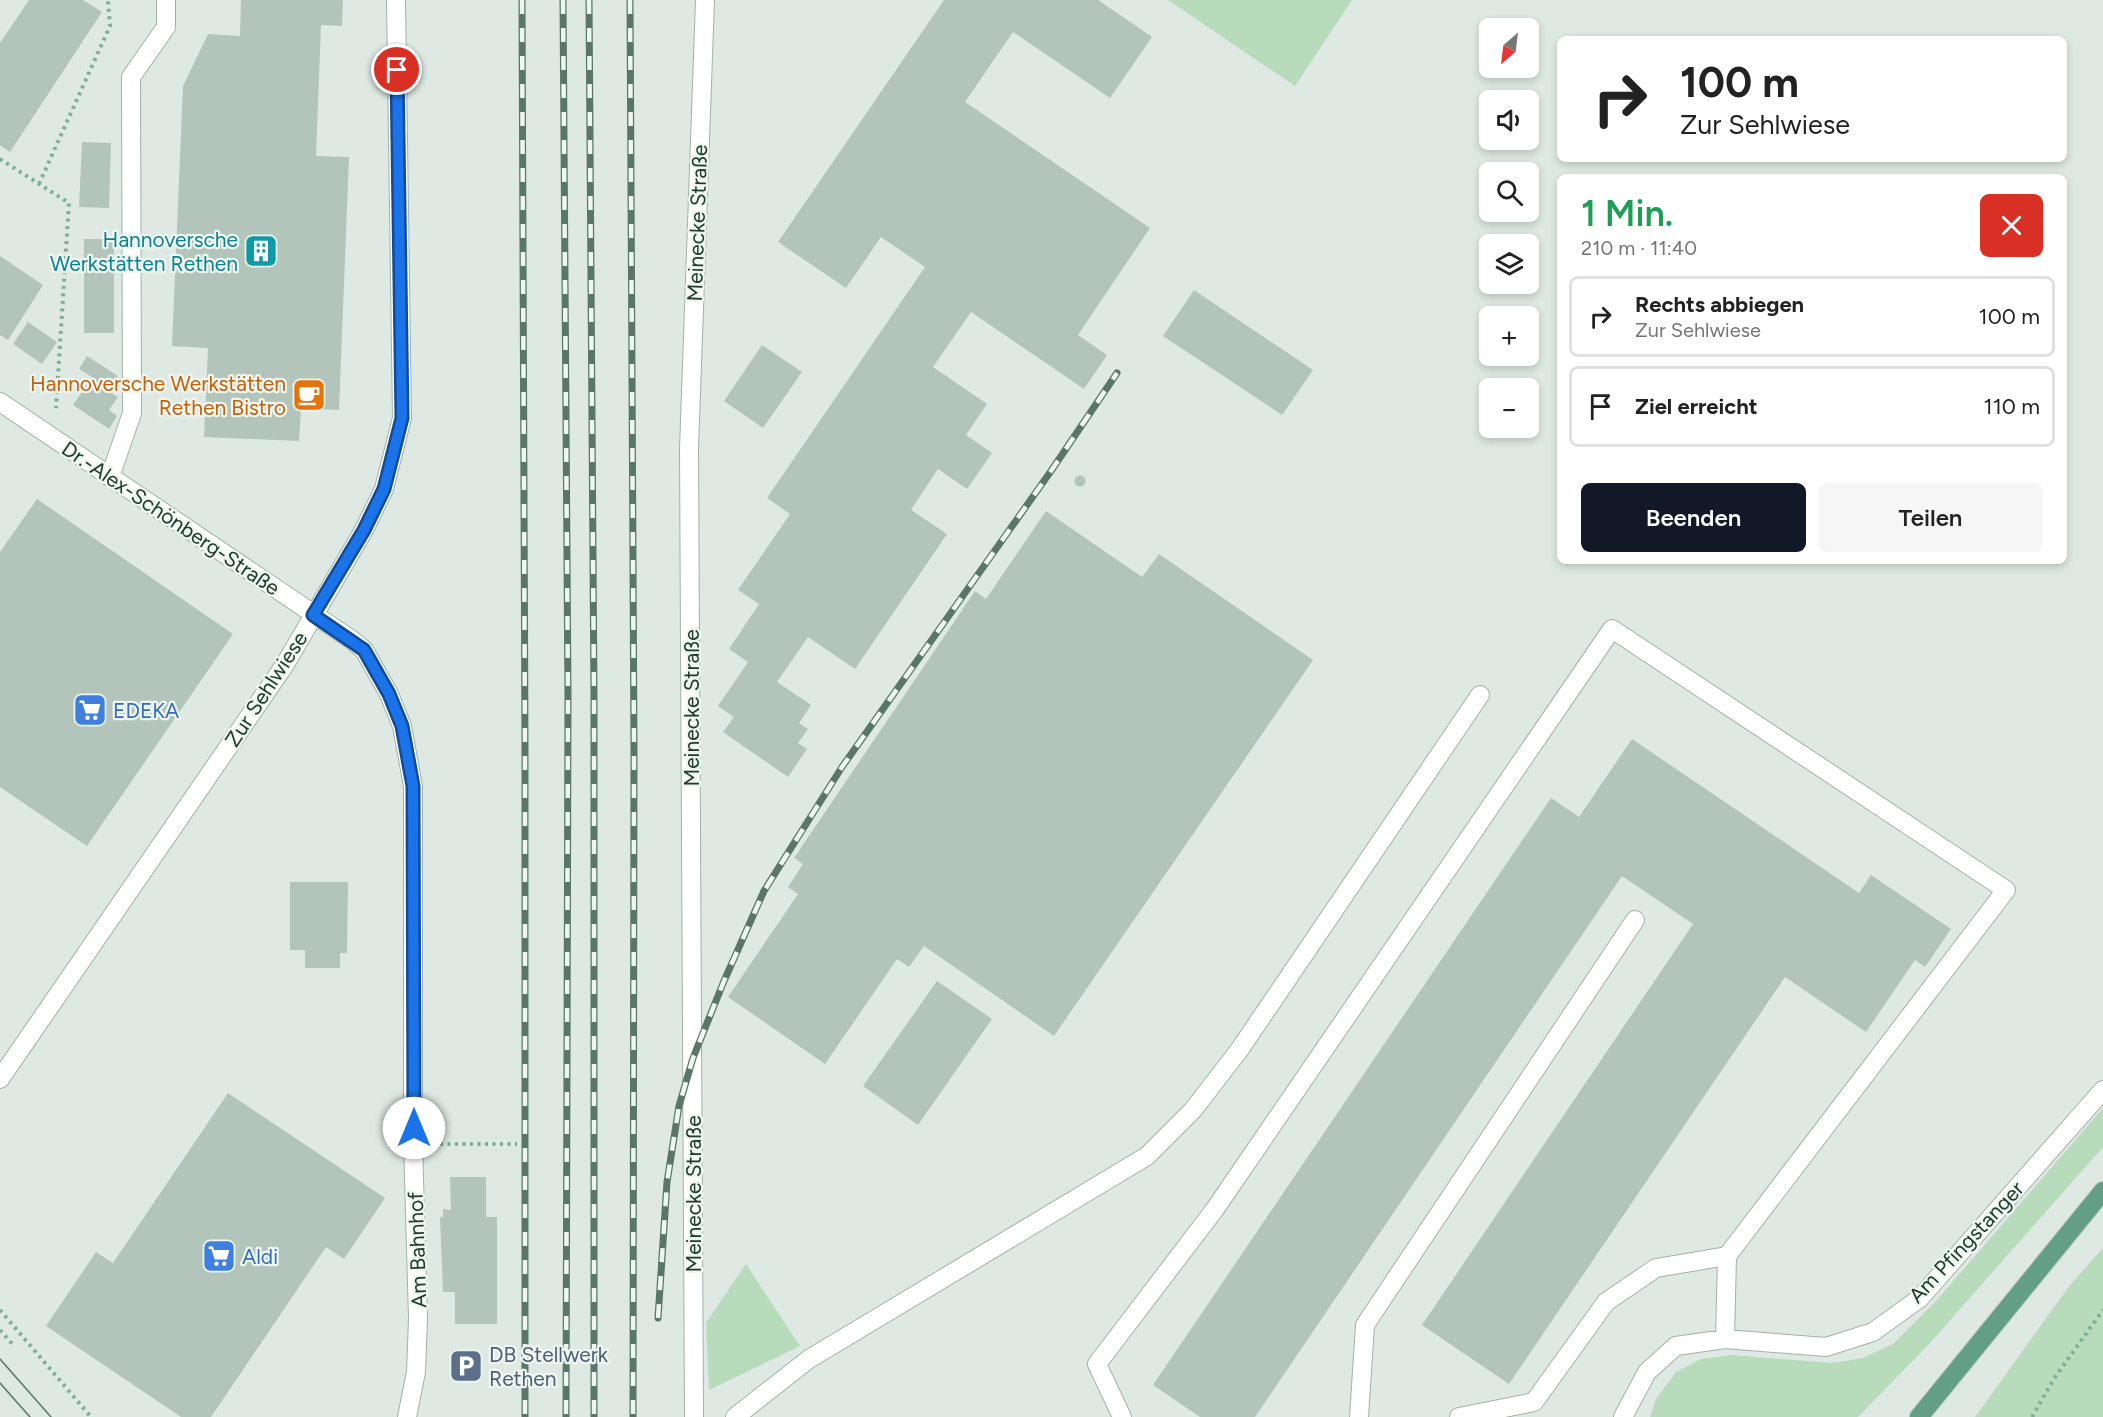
<!DOCTYPE html>
<html lang="de">
<head>
<meta charset="utf-8">
<style>
	:root { --surface:#fff; --page:#f6f6f6; --text:#222; --muted:#767676; --line:#e0e0e0; --accent:#111827 }
	body { margin:0; font-family:Figtree,sans-serif; background:var(--page); color:var(--text); height:100vh; display:flex; flex-direction:column; font-size:22px; white-space:nowrap }
	* { box-sizing:border-box; margin:0 }
	p { font-size:20px; color:var(--muted) }
	.icon { flex:none; width:33px; height:33px; fill:none; stroke:currentColor; stroke-width:2; stroke-linecap:round; stroke-linejoin:round }
	.map { position:relative; flex:1; overflow:hidden }
	.drawer { position:absolute; left:1557px; top:174px; width:510px; height:390px; display:flex; flex-direction:column; background:var(--surface); border-radius:9px; box-shadow:0 3px 9px #0003 }
	.drawer>* { flex:none }
	.hud { position:absolute; left:1557px; top:36px; width:510px; height:126px; border-radius:9px; box-shadow:0 3px 9px #0003; background:#fff; color:var(--text); overflow:hidden }
	.needle { width:39px; rotate:208deg }
	.fabs { position:absolute; left:1479px; top:18px; display:grid; gap:12px }
	.fabs a { display:grid; place-items:center; width:60px; height:60px; border-radius:9px; background:var(--surface); box-shadow:0 3px 9px #0003; font-size:30px }
	.pin { position:absolute; display:grid; place-items:center; width:51px; height:51px; color:#fff; margin:-26px; border:3px solid #fff; border-radius:50%; box-shadow:0 2px 6px #0007 }
	.me { position:absolute; width:66px; margin:-33px; rotate:0deg; stroke-linejoin:round; filter:drop-shadow(0 0 4px #0008) }
	.turn { display:flex; align-items:center; gap:21px; height:126px; padding:0 24px; font-size:27px }
	.turn .icon { width:78px; height:78px; stroke-width:2.5 }
	.turn b { display:block; font-size:42px; line-height:51px }
	.round { display:grid; place-items:center; flex:none; width:63px; height:63px; border-radius:9px; background:var(--page) }
	.head { display:flex; align-items:center; justify-content:space-between; height:102px; padding:0 24px }
	h1 { font-size:36px; font-weight:600; line-height:45px; color:#1e9e55 }
	.button { display:flex; gap:12px; margin-top:auto; padding:12px 24px }
	.button a { flex:1; height:69px; border-radius:9px; background:var(--accent); color:#fff; font-size:24px; font-weight:600; line-height:69px; text-align:center }
	.button a+a { background:var(--page); color:var(--text) }
	ul { padding:0; list-style:none }
	li { display:flex; align-items:center; gap:18px; height:81px; margin:0 12px 9px; padding:0 12px; border:3px solid var(--line); border-radius:9px }
	li div { flex:1 }
	li b { display:block; font-size:22px }
	li em { font-style:normal }
	.map>svg:first-child { display:block }
	.green { fill:#b7dbbb }
	.building { fill:#b3c4bb }
	.lines { fill:none; stroke-linecap:round; stroke-linejoin:round }
	.minor-casing { stroke:#a1b1a9; stroke-width:20 }
	.major-casing { stroke:#bcc4c0; stroke-width:20 }
	.path { stroke:#7fad98; stroke-width:4; stroke-dasharray:3 4.5; stroke-linecap:butt }
	.minor { stroke:#fff; stroke-width:18 }
	.major { stroke:#639e87; stroke-width:18 }
	.tram { stroke:#5a756a; stroke-width:1.5 }
	.rail-casing { stroke:#5a756a; stroke-width:7 }
	.rail { stroke:#eef6f1; stroke-width:4.5; stroke-dasharray:14; stroke-linecap:butt }
	.route-casing { stroke:#114b97; stroke-width:15 }
	.route { stroke:#1a73e8; stroke-width:10 }
	.labels { text-anchor:middle; dominant-baseline:central; stroke-width:4.5; stroke-linejoin:round; paint-order:stroke }
	.street-label { font-size:21px; fill:#20392e; stroke:#eef6f1 }
	.culture-label { font-size:21px; fill:#0d838f; stroke:#eef6f1; text-anchor:end }
	.food-label { font-size:21px; fill:#c56008; stroke:#eef6f1; text-anchor:end }
	.shop-label { font-size:21px; fill:#366cbe; stroke:#eef6f1; text-anchor:start }
	.service-label { font-size:21px; fill:#4e5e75; stroke:#eef6f1; text-anchor:start }
</style>
</head>
<body>
<div class="map">
<svg width="2103" height="1417" viewBox="0 0 2103 1417">
	<rect width="100%" height="100%" fill="#dee9e3"/>
	<path class="green" d="M1168 0H1352L1295 86Z
		M2103 1108V1147L1930 1343 1858 1417H1650L1656 1399 1676 1372 1701 1359 1731 1355 1832 1363 1863 1358 1893 1344 1936 1301Z
		M2103 1248V1417H1975L2070 1285Z
		M746 1264 800 1346 709 1390 706 1323Z"/>
	<path class="building" d="M29 0H83L102 12 10 152 0 145V43Z
		M241 0H343L342 26 321 25 316 156 349 157 339 410 301 408 299 441 204 437 208 348 172 346 183 86 208 34 240 36Z
		M944 0H1098L1152 37 1110 98 1013 32 965 102 1150 228 1078 335 1107 355 1084 389 971 312 933 367 987 404 966 435 992 453 967 489 938 469 911 510 947 534 855 669 808 637 777 682 811 705 799 723 808 729 798 743 807 749 788 777 723 732 734 717 718 706 748 662 729 649 759 604 738 590 790 514 767 498 925 267 881 237 846 288 778 242Z
		M82 142 111 143 109 208 79 207Z
		M84 239H114V333H84Z
		M0 256 43 285 8 340 0 335Z
		M1194 290 1313 370 1282 415 1163 336Z
		M28 322 57 342 42 364 13 344Z
		M762 345 802 372 763 428 724 401Z
		M87 356 118 376 108 391 118 397 109 410 117 416 109 429 73 405 92 377 79 369Z
		M1074.5 481a5.5 5.5 0 1 1 11 0a5.5 5.5 0 1 1-11 0Z
		M37 499 233 634 87 846 0 787V552Z
		M1046 511 1142 577 1159 554 1313 660 1054 1036 924 946 909 967 897 959 825 1064 728 997 798 894 788 887 803 864 794 858 975 591 986 599Z
		M1632 739 1859 893 1871 875 1951 929 1925 967 1915 960 1866 1032 1785 977 1509 1384 1422 1325 1693 924 1622 876 1255 1417H1200L1153 1385 1551 798 1579 817Z
		M290 882H348L347 953H340V968H305V950H290Z
		M937 981 992 1019 918 1125 863 1086Z
		M228 1093 385 1198 344 1259 326 1247 211 1417H181L46 1326 96 1252 113 1263Z
		M450 1177H486V1217H497V1324H455V1292H443L440 1217H443V1209L451 1210Z"/>
	<g class="lines">
		<g class="minor-casing">
			<path id="minor" d="M0 402 352 640 364 650 389 694 402 726 413 786V1142L418 1319 416 1372 407 1417
				M110 477 132 413 131 77 166 27V0
				M0 1079 284 666 364 530 384 489 402 418 396 0
				M694 1417 689 449 705 0
				M735 1417 809 1359 1147 1156 1193 1110 1240 1049 1480 695
				M1122 1417 1097 1364 1215 1209 1612 629 2006 890 1727 1256 1725 1339
				M1359 1417 1365 1325 1635 920
				M1459 1417 1534 1402 1606 1302 1656 1268 1727 1256
				M1623 1417 1647 1372 1676 1346 1725 1339 1826 1347 1873 1332 1920 1298 2103 1090"/>
		</g>
		<g class="major-casing">
			<path id="major" d="M1919 1417 2103 1191"/>
		</g>
		<path class="path" d="M0 159 69 203 56 408
			M39 184 110 26 108 0
			M440 1144H517
			M0 1310 91 1417
			M0 1330 14 1346
			M2032 1417 2055 1377 2103 1310"/>
		<use href="#minor" class="minor"/>
		<use href="#major" class="major"/>
		<path class="tram" d="M0 1359 51 1417
			M0 1383 30 1417"/>
		<g class="rail-casing">
			<path id="rail" d="M522 0 525 748V1417
				M563 0 568 697 566 1417
				M589 0 594 698V1417
				M630 0 634 750 633 1417
				M658 1318 667 1182 679 1106 693 1058 724 981 764 891 842 767 1051 471 1117 373"/>
		</g>
		<use href="#rail" class="rail"/>
	</g>
	<g class="lines">
		<g class="route-casing">
			<path id="route" d="M397 70 402 418 384 489 364 530 313 615 364 650 389 694 402 726 413 786 414 1128"/>
		</g>
		<use href="#route" class="route"/>
	</g>
	<defs>
		<g id="building-square" transform="scale(1.725)"><rect x="-9" y="-9" width="18" height="18" rx="4" fill="#0f9aa8" stroke="#eef6f1"/><path d="M-4-6H4V6H1V3H-1V6H-4ZM-2.5-4.3h1.7v1.8h-1.7ZM.8-4.3h1.7v1.8H.8ZM-2.5-1h1.7V.8h-1.7ZM.8-1h1.7V.8H.8Z" fill="#fff"/></g>
		<g id="cafe-square" transform="scale(1.725)"><rect x="-9" y="-9" width="18" height="18" rx="4" fill="#e8710a" stroke="#eef6f1"/><path d="M-5.5-4.5H6V0H3Q3 3.5 0 3.5H-2.5Q-5.5 3.5-5.5 0ZM3-3.2v2h1.7v-2ZM-6 4.5H4V6H-6Z" fill="#fff"/></g>
		<g id="supermarket-square" transform="scale(1.725)"><rect x="-9" y="-9" width="18" height="18" rx="4" fill="#3f7fe0" stroke="#eef6f1"/><path d="M-6-5.5h2.5l.6 2H6L4.5 2H-2.5L-4.4-4H-6ZM-1.5 3.2a1.3 1.3 0 1 0 .1 0ZM3 3.2a1.3 1.3 0 1 0 .1 0Z" fill="#fff"/></g>
		<g id="parking-square" transform="scale(1.725)"><rect x="-9" y="-9" width="18" height="18" rx="4" fill="#5c6f8a" stroke="#eef6f1"/><path d="M-3.5-5.5H1a3.5 3.5 0 0 1 0 7H-1V5.5H-3.5ZM-1-3.4V-.6H.8a1.4 1.4 0 0 0 0-2.8Z" fill="#fff"/></g>
	</defs>
	<g fill-rule="evenodd">
		<use href="#building-square" x="261" y="251"/>
		<use href="#cafe-square" x="309" y="395"/>
		<use href="#supermarket-square" x="90" y="710"/>
		<use href="#supermarket-square" x="219" y="1256"/>
		<use href="#parking-square" x="466" y="1366"/>
	</g>
	<g class="labels">
		<g class="street-label">
			<text transform="translate(697 223) rotate(-88)">Meinecke Straße</text>
			<text transform="translate(171 518) rotate(34)">Dr.-Alex-Schönberg-Straße</text>
			<text transform="translate(266 689) rotate(-57)">Zur Sehlwiese</text>
			<text transform="translate(691 708) rotate(-90)">Meinecke Straße</text>
			<text transform="translate(693 1194) rotate(-90)">Meinecke Straße</text>
			<text transform="translate(1966 1242) rotate(-47)">Am Pfingstanger</text>
			<text transform="translate(417 1250) rotate(-92)">Am Bahnhof</text>
		</g>
		<g class="culture-label">
			<text x="238" y="239">Hannoversche<tspan x="238" dy="24">Werkstätten Rethen</tspan></text>
		</g>
		<g class="food-label">
			<text x="286" y="383">Hannoversche Werkstätten<tspan x="286" dy="24">Rethen Bistro</tspan></text>
		</g>
		<g class="shop-label">
			<text x="113" y="710">EDEKA</text>
			<text x="242" y="1256">Aldi</text>
		</g>
		<g class="service-label">
			<text x="489" y="1354">DB Stellwerk<tspan x="489" dy="24">Rethen</tspan></text>
		</g>
	</g>
</svg>
<div class="fabs">
<a><svg class="needle" viewBox="-14 -14 28 28"><path d="M0-13l5 13h-10z" fill="#e53935"/><path d="M0 13l5-13h-10z" fill="#767676"/></svg></a>
<a><svg class="icon" aria-label="sound" viewBox="0 0 24 24"><path d="M4 9h4l5-4v14l-5-4H4zM17 9q2 3 0 6"/></svg></a>
<a><svg class="icon" aria-label="search" viewBox="0 0 24 24"><circle cx="10" cy="10" r="6"/><path d="M15 15l6 6"/></svg></a>
<a><svg class="icon" aria-label="layers" viewBox="0 0 24 24"><path d="M12 4l9 5-9 5-9-5zM3 14l9 5 9-5"/></svg></a>
<a>+</a>
<a>−</a>
</div>
<div class="pin" style="left:397px;top:70px;background:#d93025"><svg class="icon" aria-label="arrive" viewBox="0 0 24 24"><path d="M6 21V4h12l-3 4 3 4H6"/></svg></div>
<svg class="me" style="left:414px;top:1128px" viewBox="-20 -20 40 40"><circle r="19" fill="#fff"/><path d="M0-13L10 11 0 6-10 11z" fill="#1a73e8"/></svg>
<div class="hud">
<div class="turn"><svg class="icon" aria-label="right" viewBox="0 0 24 24"><path d="M7 20v-9h11M14 6l5 5-5 5"/></svg><div><b>100 m</b>Zur Sehlwiese</div></div>
</div>
<section class="drawer">
<div class="head"><div><h1>1 Min.</h1><p>210 m · 11:40</p></div><a class="round" style="background:#d93025;color:#fff"><svg class="icon" aria-label="close" viewBox="0 0 24 24"><path d="M6 6l12 12M18 6L6 18"/></svg></a></div>
<ul>
<li><svg class="icon" aria-label="right" viewBox="0 0 24 24"><path d="M7 20v-9h11M14 6l5 5-5 5"/></svg><div><b>Rechts abbiegen</b><p>Zur Sehlwiese</p></div><em>100 m</em></li>
<li><svg class="icon" aria-label="arrive" viewBox="0 0 24 24"><path d="M6 21V4h12l-3 4 3 4H6"/></svg><div><b>Ziel erreicht</b></div><em>110 m</em></li>
</ul>
<div class="button"><a>Beenden</a><a>Teilen</a></div>
</section>
</div>
</body>
</html>
